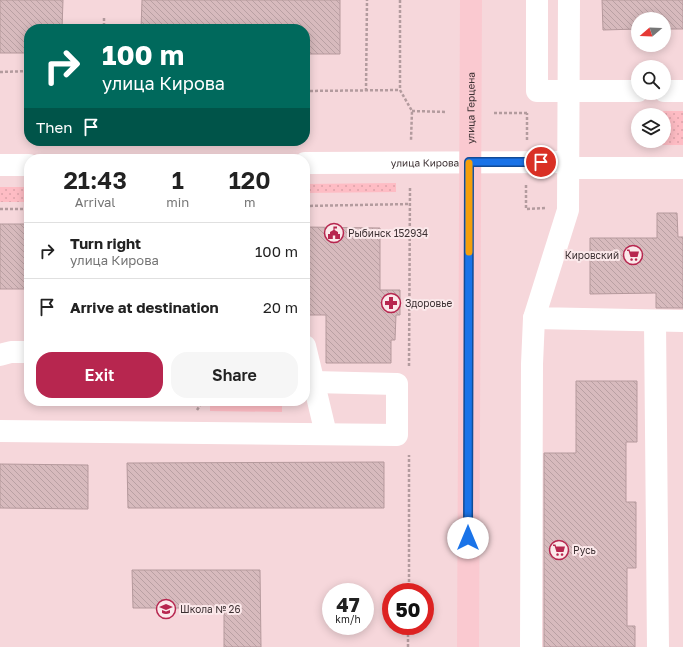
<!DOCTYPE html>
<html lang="en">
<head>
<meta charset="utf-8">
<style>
	:root { --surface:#fff; --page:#f6f6f6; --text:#222; --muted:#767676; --line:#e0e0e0; --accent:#b7264f }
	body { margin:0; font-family:"Golos Text",sans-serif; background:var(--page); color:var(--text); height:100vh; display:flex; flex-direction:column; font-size:15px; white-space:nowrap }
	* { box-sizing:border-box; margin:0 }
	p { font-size:13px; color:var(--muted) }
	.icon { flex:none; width:22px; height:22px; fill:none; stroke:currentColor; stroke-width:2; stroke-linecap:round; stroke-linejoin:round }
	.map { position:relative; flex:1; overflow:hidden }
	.details { position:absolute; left:24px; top:154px; width:286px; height:252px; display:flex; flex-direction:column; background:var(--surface); border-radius:16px; box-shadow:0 2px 10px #0003 }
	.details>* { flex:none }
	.hud { position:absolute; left:24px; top:24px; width:286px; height:122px; border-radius:16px; box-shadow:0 2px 10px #0003; background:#00695c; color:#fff; overflow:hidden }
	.needle { width:26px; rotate:251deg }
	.buttons { position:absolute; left:631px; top:12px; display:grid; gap:8px }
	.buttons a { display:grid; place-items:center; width:40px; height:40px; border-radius:50%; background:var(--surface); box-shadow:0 2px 10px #0003; font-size:20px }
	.speed { position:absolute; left:322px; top:583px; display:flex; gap:8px; font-size:20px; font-weight:700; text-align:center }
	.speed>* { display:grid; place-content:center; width:52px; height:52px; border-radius:50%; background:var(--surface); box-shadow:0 2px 10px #0003; line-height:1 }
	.speed small { font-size:10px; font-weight:400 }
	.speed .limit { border:6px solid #d22; background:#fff; color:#111 }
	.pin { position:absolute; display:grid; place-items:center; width:34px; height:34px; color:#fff; margin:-17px; border:2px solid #fff; border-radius:50%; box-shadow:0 1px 4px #0007 }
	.me { position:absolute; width:44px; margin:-22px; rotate:0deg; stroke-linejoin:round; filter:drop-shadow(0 0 3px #0008) }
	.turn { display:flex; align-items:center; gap:14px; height:84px; padding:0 12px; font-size:18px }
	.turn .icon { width:52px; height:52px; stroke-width:2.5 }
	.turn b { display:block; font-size:28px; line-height:34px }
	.then { display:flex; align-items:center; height:38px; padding:0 12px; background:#0003; gap:8px; font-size:15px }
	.eta { display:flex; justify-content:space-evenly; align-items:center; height:68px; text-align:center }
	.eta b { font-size:24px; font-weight:600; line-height:28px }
	.button { display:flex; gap:8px; margin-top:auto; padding:8px 12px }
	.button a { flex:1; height:46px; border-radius:16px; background:var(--accent); color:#fff; font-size:16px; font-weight:600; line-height:46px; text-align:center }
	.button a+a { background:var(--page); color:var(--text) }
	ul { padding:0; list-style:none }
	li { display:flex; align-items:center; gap:12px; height:56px; padding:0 12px; border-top:1px solid var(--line) }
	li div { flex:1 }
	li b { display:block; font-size:15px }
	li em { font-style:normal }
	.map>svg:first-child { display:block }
	.grass { fill:url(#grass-dots) }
	.park { fill:#febcc4 }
	.building { fill:url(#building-back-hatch); stroke:#b5999c }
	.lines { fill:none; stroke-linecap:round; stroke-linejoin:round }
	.path { stroke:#b39b9e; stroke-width:2.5; stroke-dasharray:3 2; stroke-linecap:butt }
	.minor { stroke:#fff; stroke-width:22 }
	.major { stroke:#fac9d0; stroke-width:22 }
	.route-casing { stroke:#114b97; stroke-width:10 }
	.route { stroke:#1a73e8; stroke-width:7 }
	.slow { stroke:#f59e0b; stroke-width:7 }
	.labels { text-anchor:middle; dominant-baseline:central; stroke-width:4; stroke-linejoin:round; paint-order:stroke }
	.street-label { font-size:10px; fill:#3c3032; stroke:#fbe8ea }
	.poi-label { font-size:10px; fill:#3c3032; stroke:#fbe8ea; text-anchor:start }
</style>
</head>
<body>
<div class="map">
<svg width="683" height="647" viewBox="0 0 683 647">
	<defs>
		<pattern id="grass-dots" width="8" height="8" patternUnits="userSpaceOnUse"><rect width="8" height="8" fill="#febcc4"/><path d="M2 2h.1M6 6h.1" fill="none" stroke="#dba2a9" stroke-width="1.8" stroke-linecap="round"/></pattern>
		<pattern id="building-back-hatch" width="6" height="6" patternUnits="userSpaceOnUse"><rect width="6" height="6" fill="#d7babd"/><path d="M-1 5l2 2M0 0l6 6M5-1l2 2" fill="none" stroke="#b9a0a3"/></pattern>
	</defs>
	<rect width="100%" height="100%" fill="#f6d7db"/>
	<path class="grass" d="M658 111H683V145H658V141H664V115H658Z
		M396 183V192L305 193V184Z
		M0 187H29V202H0Z"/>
	<path class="park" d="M210 401H282V412L210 411Z"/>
	<path class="building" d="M0 0H63L62 29H29V53H0Z
		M142 0H340V54H305V29H141Z
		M602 0H683V29H664V19H638V29L603 30Z
		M657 213H677L678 237H683V308H656V293L590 294V238H657Z
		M0 224H29V289H0Z
		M305 227 380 228V290H400V315H396L395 340H391V363H326V315H305Z
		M576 381H637V442H626V502H636V568H627V626H635V647H544V453H576Z
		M384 462V508H128L127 463Z
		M0 464 88 465V509L0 508Z
		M132 570H260L261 647H224V608H133Z"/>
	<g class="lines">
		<path class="path" d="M400 0V90L412 111 411 140
			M104 18V29
			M0 72 29 71
			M305 91 400 90
			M366 91 367 0
			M412 111 447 112
			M494 113H527
			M527 140V113
			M526 185V209L545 208
			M305 206 410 204
			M0 209H29
			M409 366 410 187
			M197 410 203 401
			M409 592V455
			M408 647V626"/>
		<g class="minor">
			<path d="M537 0V91H638"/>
			<path d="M569 0 568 210 534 318 683 321"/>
			<path d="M664 91H683"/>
			<path id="s1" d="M305 163 568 162"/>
			<path d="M0 165H29"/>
			<path d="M568 168H683"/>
			<path d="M655 321 658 647"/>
			<path d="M305 346 326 434"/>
			<path d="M0 355 11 352H29"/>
			<path d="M0 431 397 435V384L313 382"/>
			<path d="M531 647 532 364 534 318"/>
		</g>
		<path class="major" id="s2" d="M468 647 471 0"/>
	</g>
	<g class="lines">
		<g class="route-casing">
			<path id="route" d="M468 538 469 162H541"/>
		</g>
		<use href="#route" class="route"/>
		<path class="slow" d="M469 252V163"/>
	</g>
	<defs>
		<g id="civic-ring" transform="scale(1)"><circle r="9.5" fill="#fbe8ea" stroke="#b7264f" stroke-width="1.5"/><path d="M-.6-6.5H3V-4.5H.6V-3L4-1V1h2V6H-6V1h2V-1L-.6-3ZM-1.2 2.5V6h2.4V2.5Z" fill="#b7264f"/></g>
		<g id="supermarket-ring" transform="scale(1)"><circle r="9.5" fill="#fbe8ea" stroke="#b7264f" stroke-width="1.5"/><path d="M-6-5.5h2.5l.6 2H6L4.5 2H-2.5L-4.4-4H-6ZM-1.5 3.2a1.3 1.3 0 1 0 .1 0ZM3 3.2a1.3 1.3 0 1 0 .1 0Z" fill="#b7264f"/></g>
		<g id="pharmacy-ring" transform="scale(1)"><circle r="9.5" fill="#fbe8ea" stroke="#b7264f" stroke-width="1.5"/><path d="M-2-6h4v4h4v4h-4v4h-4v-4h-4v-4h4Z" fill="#b7264f"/></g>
		<g id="school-ring" transform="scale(1)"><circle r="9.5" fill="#fbe8ea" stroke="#b7264f" stroke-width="1.5"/><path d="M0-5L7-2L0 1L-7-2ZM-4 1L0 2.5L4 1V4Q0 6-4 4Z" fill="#b7264f"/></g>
	</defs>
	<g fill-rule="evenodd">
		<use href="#civic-ring" x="334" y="233"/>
		<use href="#supermarket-ring" x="633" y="255"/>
		<use href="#pharmacy-ring" x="391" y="303"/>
		<use href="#supermarket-ring" x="559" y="550"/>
		<use href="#school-ring" x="166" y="609"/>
	</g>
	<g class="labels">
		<g class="street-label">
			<text stroke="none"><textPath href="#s2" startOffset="539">улица Герцена</textPath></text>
			<text stroke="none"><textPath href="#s1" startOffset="120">улица Кирова</textPath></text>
		</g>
		<g class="poi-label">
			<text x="348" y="233">Рыбинск 152934</text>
			<text x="619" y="255" text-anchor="end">Кировский</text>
			<text x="405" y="303">Здоровье</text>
			<text x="573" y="550">Русь</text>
			<text x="180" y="609">Школа № 26</text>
		</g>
	</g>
</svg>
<div class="buttons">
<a><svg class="needle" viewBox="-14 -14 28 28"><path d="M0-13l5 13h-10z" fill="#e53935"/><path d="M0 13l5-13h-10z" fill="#767676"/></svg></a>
<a><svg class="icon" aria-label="search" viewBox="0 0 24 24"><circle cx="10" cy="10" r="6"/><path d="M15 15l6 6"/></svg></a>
<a><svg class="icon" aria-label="layers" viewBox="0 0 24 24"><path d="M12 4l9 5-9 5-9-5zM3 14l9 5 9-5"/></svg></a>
</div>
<div class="speed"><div>47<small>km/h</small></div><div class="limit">50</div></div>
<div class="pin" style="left:541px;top:162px;background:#d93025"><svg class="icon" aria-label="arrive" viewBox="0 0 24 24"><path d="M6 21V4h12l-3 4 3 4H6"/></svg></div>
<svg class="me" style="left:468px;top:538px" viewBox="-20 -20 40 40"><circle r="19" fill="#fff"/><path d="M0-13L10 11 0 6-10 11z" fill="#1a73e8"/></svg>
<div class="hud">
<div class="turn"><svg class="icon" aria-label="right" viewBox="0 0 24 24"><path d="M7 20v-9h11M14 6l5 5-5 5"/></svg><div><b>100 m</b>улица Кирова</div></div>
<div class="then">Then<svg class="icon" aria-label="arrive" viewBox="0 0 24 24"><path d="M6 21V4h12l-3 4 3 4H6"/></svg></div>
</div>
<section class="details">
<div class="eta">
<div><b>21:43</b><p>Arrival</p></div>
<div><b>1</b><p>min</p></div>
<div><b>120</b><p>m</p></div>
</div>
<ul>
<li><svg class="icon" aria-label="right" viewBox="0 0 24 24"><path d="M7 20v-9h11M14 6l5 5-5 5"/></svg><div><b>Turn right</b><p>улица Кирова</p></div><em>100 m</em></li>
<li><svg class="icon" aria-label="arrive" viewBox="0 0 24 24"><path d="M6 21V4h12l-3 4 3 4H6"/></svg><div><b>Arrive at destination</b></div><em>20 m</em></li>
</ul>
<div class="button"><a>Exit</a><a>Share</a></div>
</section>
</div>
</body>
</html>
